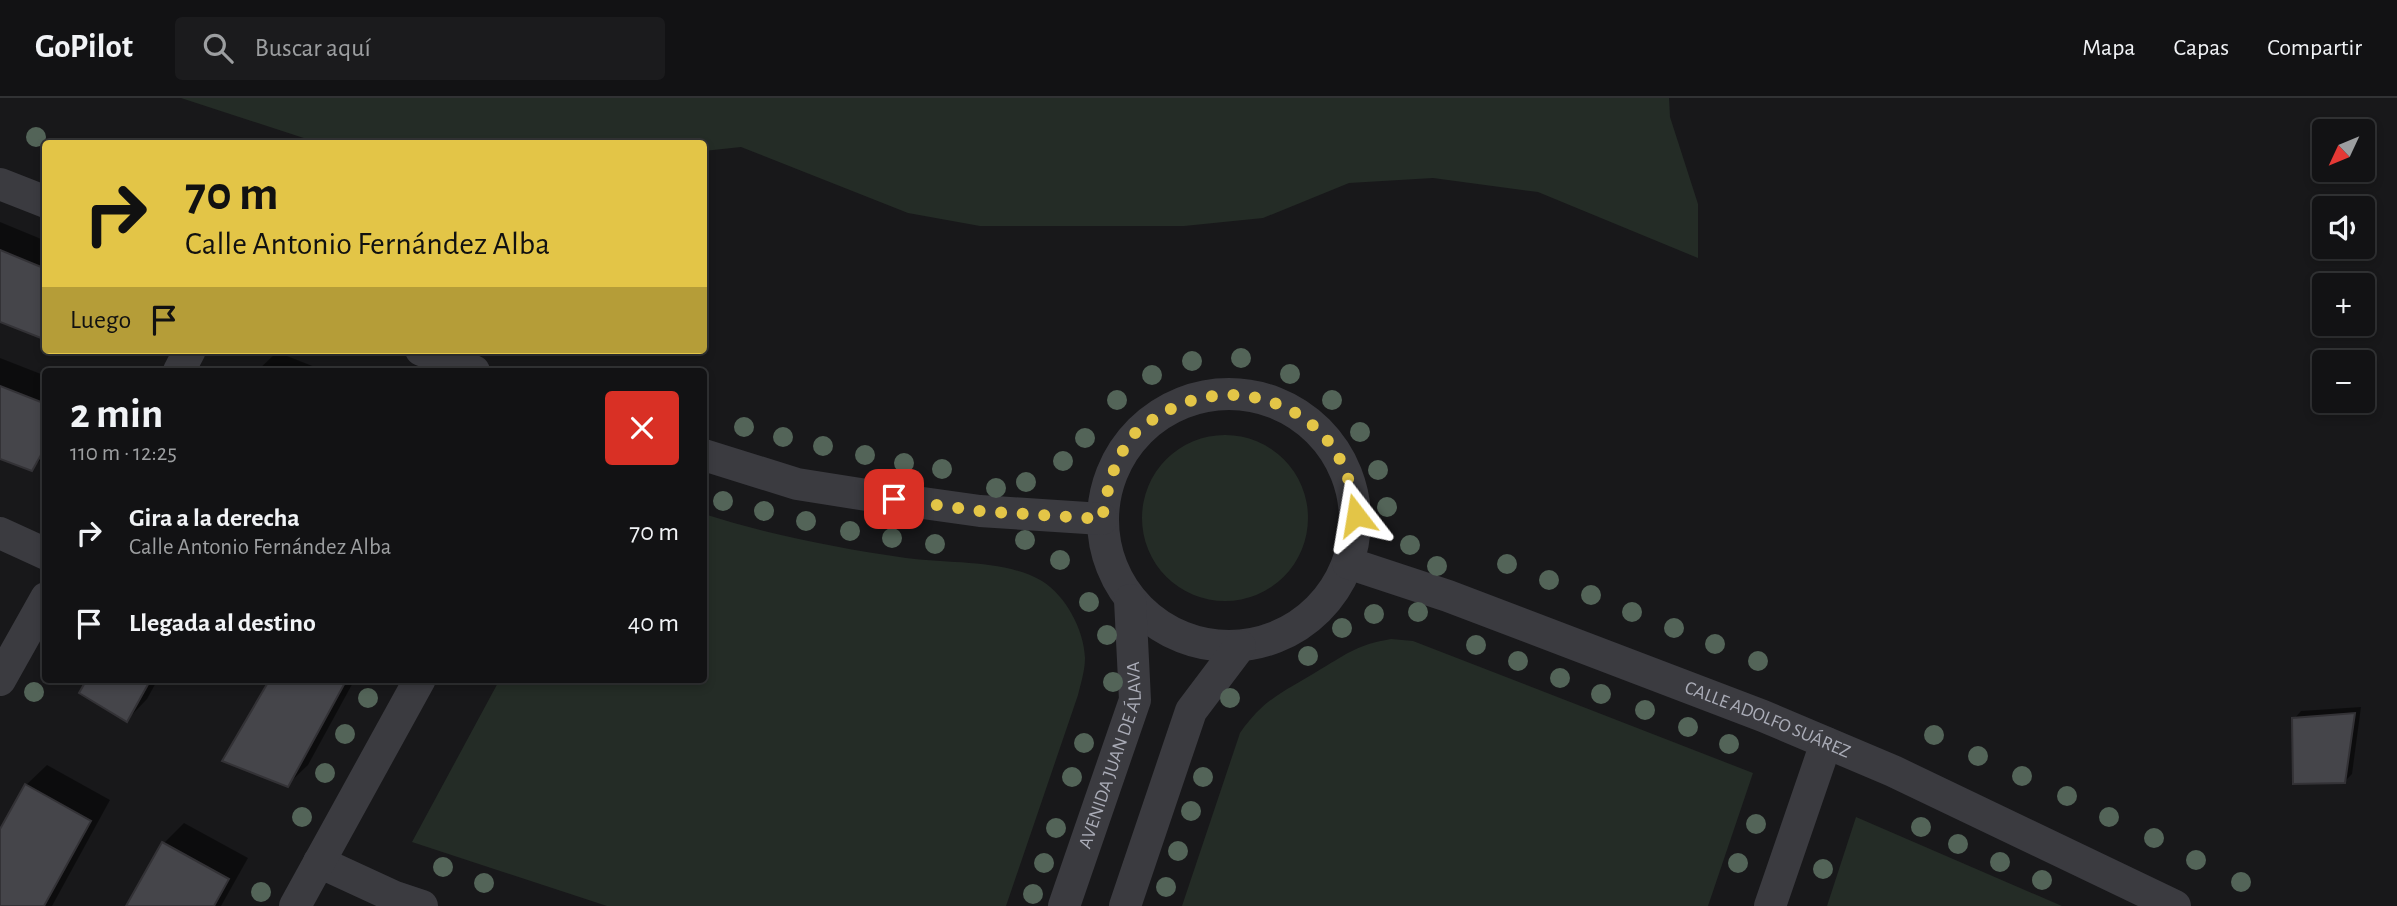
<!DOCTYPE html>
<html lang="es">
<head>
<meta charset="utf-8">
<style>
	:root { --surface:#121214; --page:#1b1b1d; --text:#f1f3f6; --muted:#9c9ea0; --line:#313234 }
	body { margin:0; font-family:"Alegreya Sans",sans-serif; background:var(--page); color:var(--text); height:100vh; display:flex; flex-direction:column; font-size:26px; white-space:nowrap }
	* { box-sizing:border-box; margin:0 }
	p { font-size:23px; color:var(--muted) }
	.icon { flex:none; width:38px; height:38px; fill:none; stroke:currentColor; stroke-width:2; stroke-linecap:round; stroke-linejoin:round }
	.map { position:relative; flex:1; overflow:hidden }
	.details { position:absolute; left:42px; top:270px; width:665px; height:315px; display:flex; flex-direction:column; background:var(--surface); border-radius:7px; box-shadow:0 4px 10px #0003,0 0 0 2px var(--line) }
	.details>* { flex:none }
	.hud { position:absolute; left:42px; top:42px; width:665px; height:214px; border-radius:7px; box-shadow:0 4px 10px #0003,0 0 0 2px var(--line); background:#e3c547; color:#111; overflow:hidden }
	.needle { width:46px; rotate:226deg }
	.buttons { position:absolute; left:2312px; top:21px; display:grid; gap:14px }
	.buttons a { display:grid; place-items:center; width:63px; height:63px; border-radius:7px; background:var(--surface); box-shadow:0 4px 10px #0003,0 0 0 2px var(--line); font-size:35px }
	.pin { position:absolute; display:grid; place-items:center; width:60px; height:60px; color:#fff; margin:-30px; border-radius:14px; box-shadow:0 4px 10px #0006 }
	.me { position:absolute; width:77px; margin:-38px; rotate:346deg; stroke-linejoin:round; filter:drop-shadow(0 0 5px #0008) }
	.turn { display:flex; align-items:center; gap:24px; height:147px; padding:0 28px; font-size:32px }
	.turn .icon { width:91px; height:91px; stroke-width:2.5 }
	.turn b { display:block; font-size:49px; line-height:60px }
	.then { display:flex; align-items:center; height:66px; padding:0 28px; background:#0003; gap:14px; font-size:26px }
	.round { display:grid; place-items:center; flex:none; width:74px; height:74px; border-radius:7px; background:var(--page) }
	.headline { display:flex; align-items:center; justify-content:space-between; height:119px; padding:0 28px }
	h1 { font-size:42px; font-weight:700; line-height:52px }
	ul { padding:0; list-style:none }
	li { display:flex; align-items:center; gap:21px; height:91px; padding:0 28px }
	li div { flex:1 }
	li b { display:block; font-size:26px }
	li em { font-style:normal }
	header { display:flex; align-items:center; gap:42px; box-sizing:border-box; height:98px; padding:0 35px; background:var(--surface); border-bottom:2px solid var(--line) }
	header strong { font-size:33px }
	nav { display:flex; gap:38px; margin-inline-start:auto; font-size:24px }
	.search { width:490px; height:63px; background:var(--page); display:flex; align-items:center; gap:18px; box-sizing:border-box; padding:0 24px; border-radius:7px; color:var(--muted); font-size:26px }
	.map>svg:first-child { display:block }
	.green { fill:#242c26 }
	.shadow { fill:#0007 }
	.building { fill:#45454a; stroke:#333236; stroke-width:2 }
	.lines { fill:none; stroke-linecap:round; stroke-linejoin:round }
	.minor { stroke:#3b3b40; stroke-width:32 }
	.tree { fill:#536458 }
	.route { stroke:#e3c547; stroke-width:12; stroke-dasharray:0 21.6 }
	.labels { text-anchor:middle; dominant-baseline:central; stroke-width:5; stroke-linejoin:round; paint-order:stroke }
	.street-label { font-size:19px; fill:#abadb8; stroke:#131315 }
</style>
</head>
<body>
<header>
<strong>GoPilot</strong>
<div class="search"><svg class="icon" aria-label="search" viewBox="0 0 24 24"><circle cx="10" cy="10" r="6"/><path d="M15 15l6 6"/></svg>Buscar aquí</div>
<nav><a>Mapa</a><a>Capas</a><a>Compartir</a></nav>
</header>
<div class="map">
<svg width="2397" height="808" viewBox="0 0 2397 808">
	<rect width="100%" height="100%" fill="#18181a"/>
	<path class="green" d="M181 0H1669L1670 19 1698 106V160L1538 94 1433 80 1349 85 1263 120 1184 128H980L908 115 741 49 704 53V46L319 45Z
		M1142 420a83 83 0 1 1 166 0a83 83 0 1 1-166 0Z
		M704 416C770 437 838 450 906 460 949 466 1004 461 1042 483 1066 498 1084 532 1085 560 1085 572 1081 585 1078 597L1006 808H607L412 744 500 581H704Z
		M1391 541 1413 543 1753 675 1708 808H1182L1240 635C1266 598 1285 594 1321 571 1350 554 1357 547 1391 541Z
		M1856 719 2062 808H1827Z"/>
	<path class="shadow" d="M0 124 46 143V240L0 222Z
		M277 254 325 273H257Z
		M0 260 46 278V357L31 371 0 359Z
		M89 581H158L147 601 127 622Z
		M272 581H355L308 667 287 687Z
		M2361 609 2352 676 2345 683 2294 621 2301 613Z
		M47 667 110 702 52 808H0V734L26 687Z
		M184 725 248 760 221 808H128L164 745Z"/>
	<path class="building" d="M0 152 46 171V242L0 224Z
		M0 288 46 306V348L32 373 0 361Z
		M87 581H151L127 624 79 595Z
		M270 581H347L288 689 222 663Z
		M2355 615 2345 685 2293 686 2292 620Z
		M25 686 91 723 44 808H0V731Z
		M162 744 229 781 214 808H126Z"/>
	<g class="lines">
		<g class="minor">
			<path d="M0 86 46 104"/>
			<path d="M421 252 474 273"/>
			<path d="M179 273 190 252"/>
			<circle cx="1229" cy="422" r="126"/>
			<path d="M704 357 797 386 873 398 980 413 1102 421"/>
			<path d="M0 435 46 456"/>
			<path id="s1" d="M1348 465 1448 498 1763 618 1893 673 2175 808"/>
			<path d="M0 582 46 500"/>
			<path d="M319 764 395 799 422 808"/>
			<path d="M295 808 420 581"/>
			<path id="s2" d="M1064 808 1135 602 1130 502"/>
			<path d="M1125 808 1191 613 1240 548"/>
			<path d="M1770 808 1826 645"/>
		</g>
	</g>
	<g class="tree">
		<circle cx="36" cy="39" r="10"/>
		<circle cx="1241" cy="260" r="10"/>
		<circle cx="1192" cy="263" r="10"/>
		<circle cx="1290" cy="276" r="10"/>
		<circle cx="1152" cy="277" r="10"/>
		<circle cx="1117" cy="302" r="10"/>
		<circle cx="1332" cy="302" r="10"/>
		<circle cx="744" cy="329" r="10"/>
		<circle cx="1360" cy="334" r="10"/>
		<circle cx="783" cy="339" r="10"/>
		<circle cx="1085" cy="340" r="10"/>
		<circle cx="823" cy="348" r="10"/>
		<circle cx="865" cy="357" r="10"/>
		<circle cx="1063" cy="363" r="10"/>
		<circle cx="904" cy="365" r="10"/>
		<circle cx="942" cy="371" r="10"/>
		<circle cx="1378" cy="372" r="10"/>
		<circle cx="1026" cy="384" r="10"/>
		<circle cx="996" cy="390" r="10"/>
		<circle cx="723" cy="403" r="10"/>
		<circle cx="1387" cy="409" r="10"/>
		<circle cx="764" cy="413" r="10"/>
		<circle cx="806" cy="423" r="10"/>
		<circle cx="850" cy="433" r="10"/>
		<circle cx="892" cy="440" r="10"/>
		<circle cx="1025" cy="442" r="10"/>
		<circle cx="935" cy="446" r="10"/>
		<circle cx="1410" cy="447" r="10"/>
		<circle cx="1060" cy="462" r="10"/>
		<circle cx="1507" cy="466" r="10"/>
		<circle cx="1437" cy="468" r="10"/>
		<circle cx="1549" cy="482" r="10"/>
		<circle cx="1591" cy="497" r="10"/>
		<circle cx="1089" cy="504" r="10"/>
		<circle cx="1418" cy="514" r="10"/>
		<circle cx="1632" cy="514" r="10"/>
		<circle cx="1374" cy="516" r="10"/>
		<circle cx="1342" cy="530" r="10"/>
		<circle cx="1674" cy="530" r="10"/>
		<circle cx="1107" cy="537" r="10"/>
		<circle cx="1715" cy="546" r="10"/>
		<circle cx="1476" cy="547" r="10"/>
		<circle cx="1308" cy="558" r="10"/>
		<circle cx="1518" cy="563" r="10"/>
		<circle cx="1758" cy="563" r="10"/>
		<circle cx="1560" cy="580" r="10"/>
		<circle cx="1113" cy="584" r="10"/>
		<circle cx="34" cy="594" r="10"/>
		<circle cx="1601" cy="596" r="10"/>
		<circle cx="368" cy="600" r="10"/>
		<circle cx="1230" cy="600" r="10"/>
		<circle cx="1645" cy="612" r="10"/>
		<circle cx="1688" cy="629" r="10"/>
		<circle cx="345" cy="636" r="10"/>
		<circle cx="1934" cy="637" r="10"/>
		<circle cx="1084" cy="645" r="10"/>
		<circle cx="1729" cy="646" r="10"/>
		<circle cx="1978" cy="658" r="10"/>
		<circle cx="325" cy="675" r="10"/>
		<circle cx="2022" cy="678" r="10"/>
		<circle cx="1072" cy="679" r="10"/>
		<circle cx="1203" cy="679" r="10"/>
		<circle cx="2067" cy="698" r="10"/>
		<circle cx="1191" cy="713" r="10"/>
		<circle cx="302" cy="719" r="10"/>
		<circle cx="2109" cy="719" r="10"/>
		<circle cx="1756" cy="726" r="10"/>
		<circle cx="1921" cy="729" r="10"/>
		<circle cx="1056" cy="730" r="10"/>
		<circle cx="2154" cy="740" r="10"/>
		<circle cx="1958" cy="746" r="10"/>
		<circle cx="1178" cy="753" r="10"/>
		<circle cx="2196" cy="762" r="10"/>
		<circle cx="2000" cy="764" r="10"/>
		<circle cx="1044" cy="765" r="10"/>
		<circle cx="1738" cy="765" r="10"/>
		<circle cx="443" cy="769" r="10"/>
		<circle cx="1823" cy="771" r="10"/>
		<circle cx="2042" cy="782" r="10"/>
		<circle cx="2241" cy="784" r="10"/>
		<circle cx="484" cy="785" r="10"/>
		<circle cx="1166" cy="789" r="10"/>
		<circle cx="261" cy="794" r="10"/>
		<circle cx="1033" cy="796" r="10"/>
	</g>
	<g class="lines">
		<path class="route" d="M894 401 980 413 1102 421C1108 388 1114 359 1137 333 1143 327 1152 322 1159 318 1221 276 1314 299 1344 370 1351 384 1352 402 1356 417"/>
	</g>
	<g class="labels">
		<g class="street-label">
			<text stroke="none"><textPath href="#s1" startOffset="448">CALLE ADOLFO SUÁREZ</textPath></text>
			<text stroke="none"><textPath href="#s2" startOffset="159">AVENIDA JUAN DE ÁLAVA</textPath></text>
		</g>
	</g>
</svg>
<div class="buttons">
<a><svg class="needle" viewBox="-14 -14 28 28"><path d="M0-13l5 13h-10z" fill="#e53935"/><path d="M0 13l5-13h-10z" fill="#9c9ea0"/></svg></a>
<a><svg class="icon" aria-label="sound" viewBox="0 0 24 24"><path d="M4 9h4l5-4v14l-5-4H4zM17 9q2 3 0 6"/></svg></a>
<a>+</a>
<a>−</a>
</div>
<div class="pin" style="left:894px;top:401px;background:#d93025"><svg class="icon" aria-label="arrive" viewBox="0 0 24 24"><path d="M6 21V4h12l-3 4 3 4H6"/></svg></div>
<svg class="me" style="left:1356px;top:417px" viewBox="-20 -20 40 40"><path d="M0-17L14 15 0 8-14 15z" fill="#e3c547" stroke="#fff" stroke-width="4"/></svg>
<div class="hud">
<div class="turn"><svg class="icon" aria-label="right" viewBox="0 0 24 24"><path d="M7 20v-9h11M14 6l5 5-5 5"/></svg><div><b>70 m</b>Calle Antonio Fernández Alba</div></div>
<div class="then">Luego<svg class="icon" aria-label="arrive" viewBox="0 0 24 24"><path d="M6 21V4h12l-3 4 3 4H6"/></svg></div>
</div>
<section class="details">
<div class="headline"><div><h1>2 min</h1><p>110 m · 12:25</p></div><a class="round" style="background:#d93025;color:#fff"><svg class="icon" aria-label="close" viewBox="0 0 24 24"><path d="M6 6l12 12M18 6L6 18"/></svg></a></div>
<ul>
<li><svg class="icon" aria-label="right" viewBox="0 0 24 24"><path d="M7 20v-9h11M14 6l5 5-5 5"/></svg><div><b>Gira a la derecha</b><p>Calle Antonio Fernández Alba</p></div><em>70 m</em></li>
<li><svg class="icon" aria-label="arrive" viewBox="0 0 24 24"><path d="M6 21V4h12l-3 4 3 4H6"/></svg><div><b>Llegada al destino</b></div><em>40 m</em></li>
</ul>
</section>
</div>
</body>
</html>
